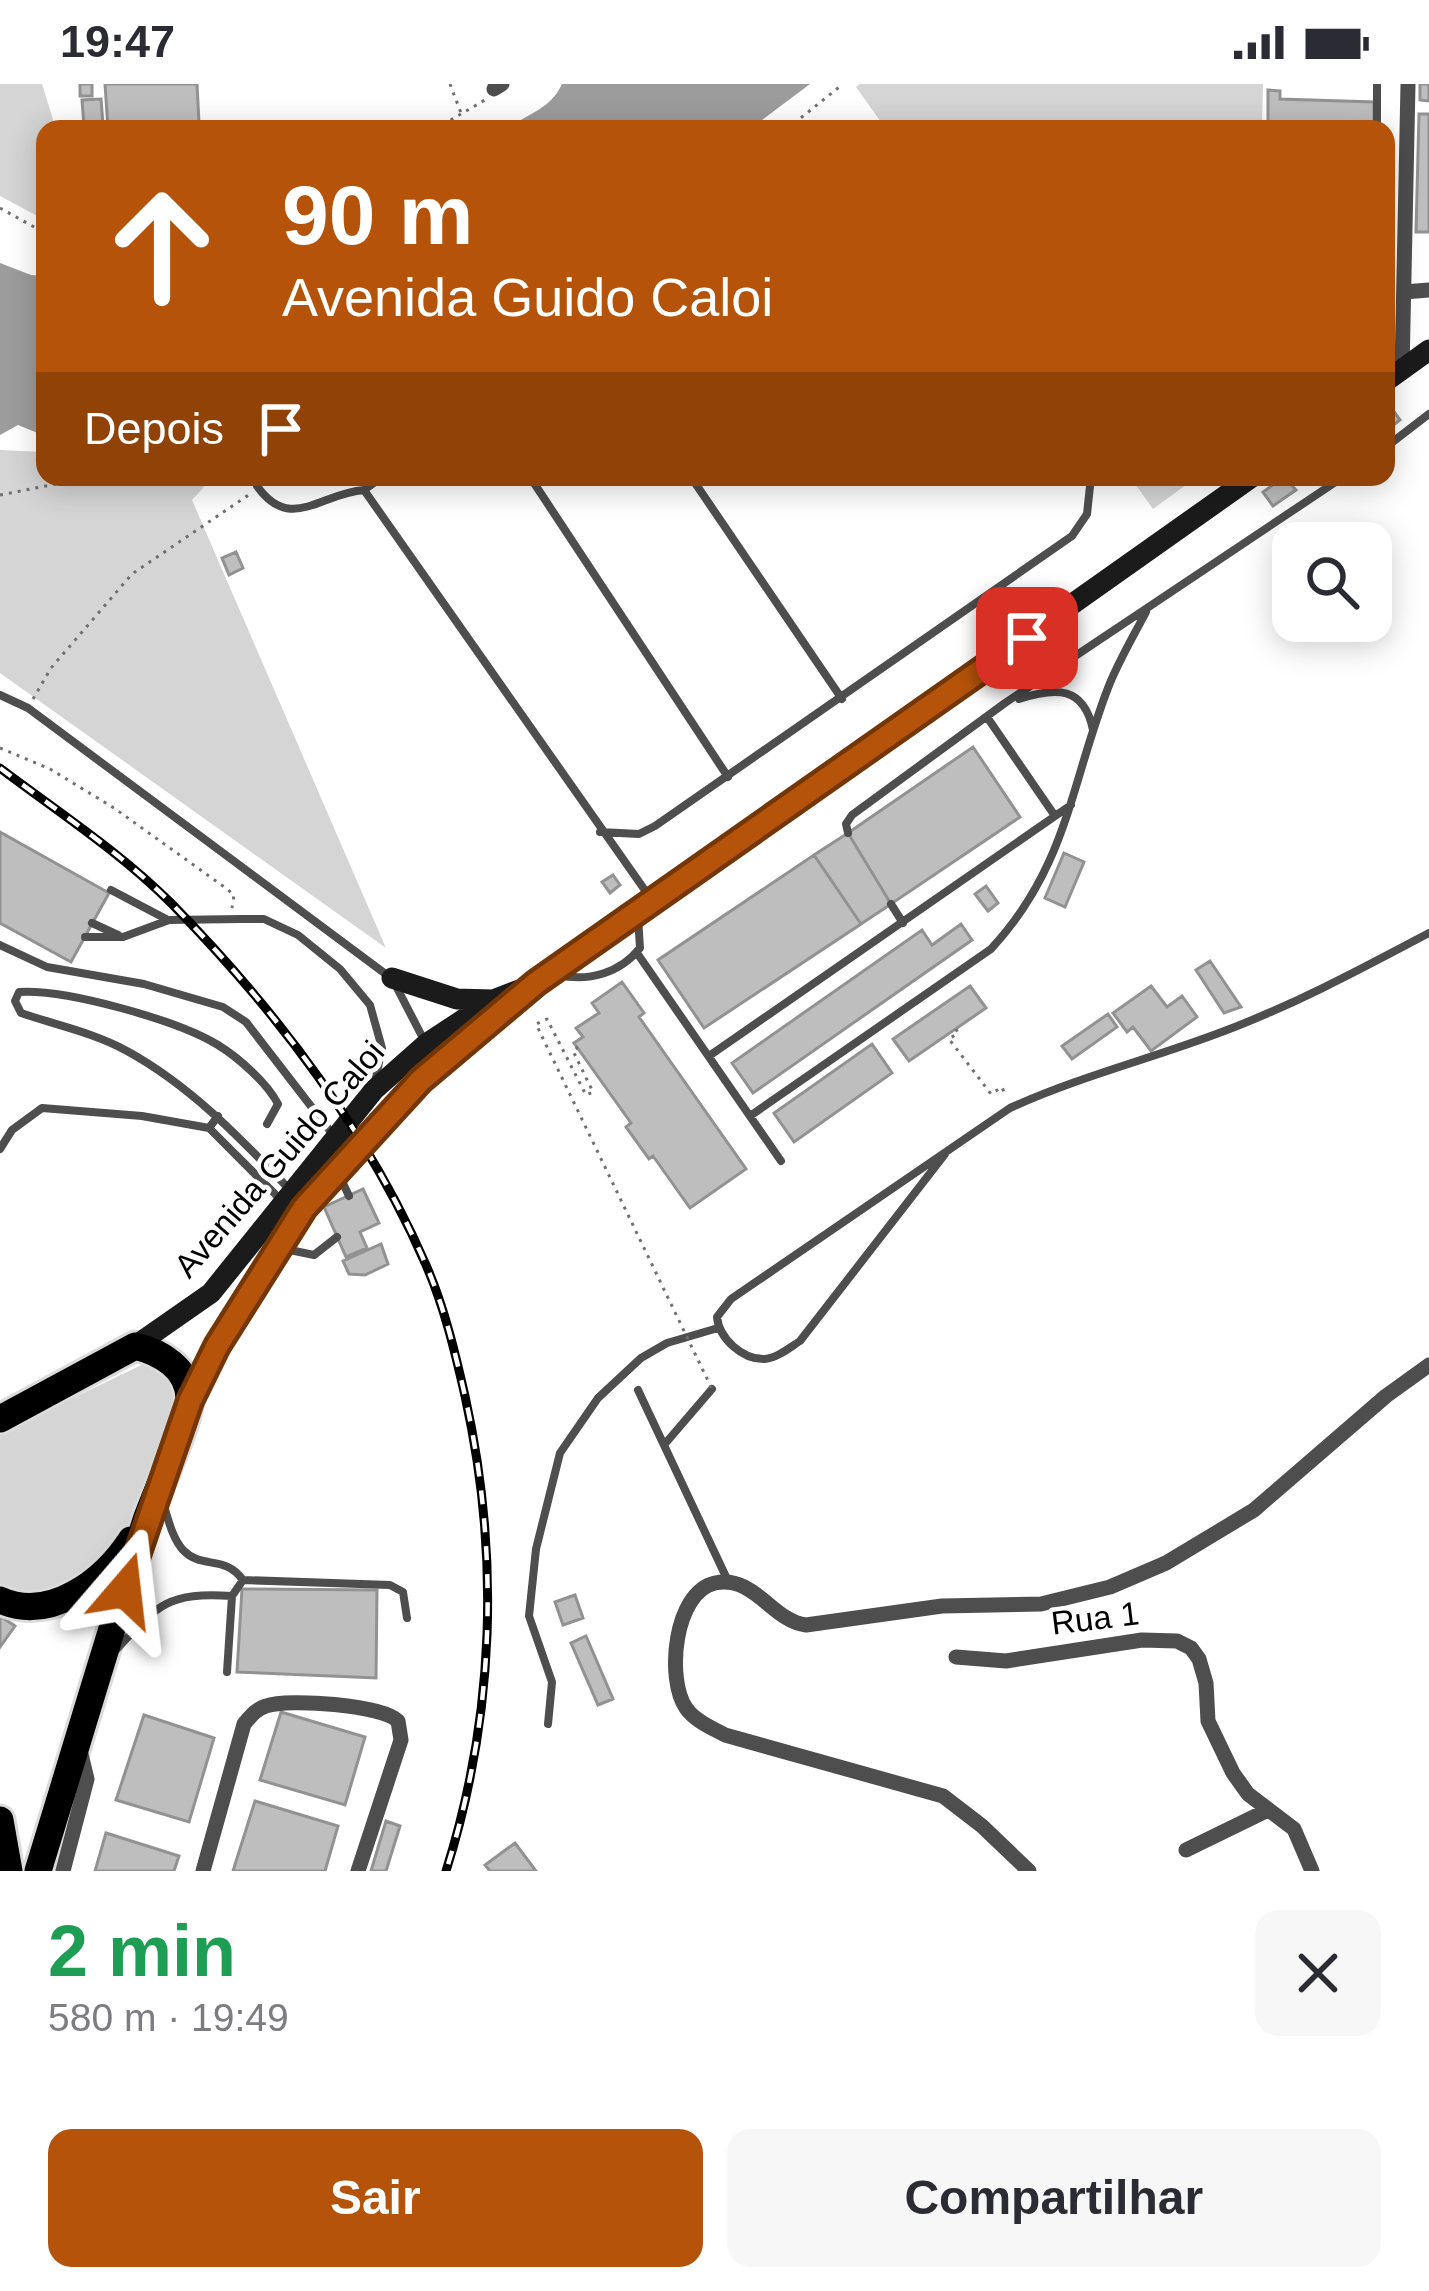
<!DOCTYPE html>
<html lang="pt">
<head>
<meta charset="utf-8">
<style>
	:root { --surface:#fff; --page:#f7f7f7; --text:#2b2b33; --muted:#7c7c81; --accent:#b45309 }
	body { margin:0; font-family:Arial,sans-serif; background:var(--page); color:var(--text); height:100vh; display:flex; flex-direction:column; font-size:45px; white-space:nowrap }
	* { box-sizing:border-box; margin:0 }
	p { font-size:39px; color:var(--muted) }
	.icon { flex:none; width:66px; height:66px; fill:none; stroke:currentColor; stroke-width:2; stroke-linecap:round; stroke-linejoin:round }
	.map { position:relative; height:1787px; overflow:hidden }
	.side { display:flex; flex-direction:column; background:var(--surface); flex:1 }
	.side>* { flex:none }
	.top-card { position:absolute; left:36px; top:36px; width:1359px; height:366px; border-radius:24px; box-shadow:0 6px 30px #0003; background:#b45309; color:#fff; overflow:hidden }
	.tools { position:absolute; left:1272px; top:438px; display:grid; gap:24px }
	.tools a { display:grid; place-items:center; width:120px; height:120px; border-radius:24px; background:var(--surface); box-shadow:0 6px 30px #0003; font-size:60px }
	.pin { position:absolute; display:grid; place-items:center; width:102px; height:102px; color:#fff; margin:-51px; border-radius:24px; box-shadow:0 6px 18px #0006 }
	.me { position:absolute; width:132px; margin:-66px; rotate:17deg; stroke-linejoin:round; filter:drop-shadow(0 0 9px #0008) }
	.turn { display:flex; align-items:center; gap:42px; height:252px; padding:0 48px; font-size:54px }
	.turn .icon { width:156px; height:156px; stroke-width:2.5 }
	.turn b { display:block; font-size:84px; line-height:102px }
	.then { display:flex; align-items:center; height:114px; padding:0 48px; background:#0003; gap:24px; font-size:45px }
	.round { display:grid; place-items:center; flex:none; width:126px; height:126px; border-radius:24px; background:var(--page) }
	.headline { display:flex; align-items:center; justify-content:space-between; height:204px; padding:0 48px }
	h1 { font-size:72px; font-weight:600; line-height:90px; color:#1e9e55 }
	.action { display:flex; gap:24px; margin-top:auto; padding:24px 48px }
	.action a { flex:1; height:138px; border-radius:24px; background:var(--accent); color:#fff; font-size:48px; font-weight:600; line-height:138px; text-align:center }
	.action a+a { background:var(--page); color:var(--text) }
	.status { display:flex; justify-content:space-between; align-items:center; height:84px; padding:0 60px; background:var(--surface); direction:ltr }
	.status svg { height:33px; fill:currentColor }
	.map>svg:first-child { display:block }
	.green { fill:#d5d5d5 }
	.water { fill:#9c9c9c }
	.building { fill:#bebebe; stroke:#929292; stroke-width:3 }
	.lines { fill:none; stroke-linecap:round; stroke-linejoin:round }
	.motorway-casing { stroke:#dbdbdb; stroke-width:33 }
	.path { stroke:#707070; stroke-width:3; stroke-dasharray:3 6; stroke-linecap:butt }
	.service { stroke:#4e4e4e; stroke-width:8 }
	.minor { stroke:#4e4e4e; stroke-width:15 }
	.secondary { stroke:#1b1b1b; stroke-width:21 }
	.motorway { stroke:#000; stroke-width:27 }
	.rail-casing { stroke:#000; stroke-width:9 }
	.rail { stroke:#fff; stroke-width:4.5; stroke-dasharray:14; stroke-linecap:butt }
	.path-bridge { stroke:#707070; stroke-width:3; stroke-dasharray:3 6; stroke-linecap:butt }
	.route-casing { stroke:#753606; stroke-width:30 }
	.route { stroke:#b45309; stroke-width:21 }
	.labels { text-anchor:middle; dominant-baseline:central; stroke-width:9; stroke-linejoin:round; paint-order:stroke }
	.street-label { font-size:33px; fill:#000; stroke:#fff }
</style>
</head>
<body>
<div class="status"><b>19:47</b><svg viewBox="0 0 49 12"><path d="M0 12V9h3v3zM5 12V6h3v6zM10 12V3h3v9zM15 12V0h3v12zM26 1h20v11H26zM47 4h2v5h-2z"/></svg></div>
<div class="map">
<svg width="1429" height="1787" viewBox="0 0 1429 1787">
	<rect width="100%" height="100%" fill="#fff"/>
	<path class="green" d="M0 0H42L56 45H45V136L0 112Z
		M860 0H1263L1262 45H886L856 3Z
		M0 366 45 368V393H213L192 416 386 864 0 589Z
		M1130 393H1197L1153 425Z
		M152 1276 180 1304 139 1416 123 1451 104 1476 57 1507 32 1510 0 1500V1349Z"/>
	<path class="water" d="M562 0H810L750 45H508C529 28 550 26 562 0Z
		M0 179 31 191 45 192V352L18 341 0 351Z"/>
	<path class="building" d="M80 0H92V12H80Z
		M105 0H197L199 39H193V45L108 44Z
		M1420 0H1429V17L1420 16Z
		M1268 6 1280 7V15L1374 18V45H1268Z
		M101 15 103 41 84 42 82 16Z
		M1419 30H1429V148H1416Z
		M1387 318 1400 336 1386 347V319Z
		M1284 393 1296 406 1273 422 1263 408Z
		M236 468 243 484 229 491 222 474Z
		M973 663 1020 733 891 820 848 749Z
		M0 748 109 809 71 878 0 839Z
		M848 749 891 820 861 840 814 771Z
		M1064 769 1084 778 1065 823 1045 814Z
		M814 771 861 840 704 944 658 876Z
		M613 791 620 801 610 809 602 798Z
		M986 802 998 819 988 827 975 810Z
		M961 840 972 856 753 1009 732 979 922 846 932 861Z
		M1210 877 1241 923 1224 929 1196 886Z
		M622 898 644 929 639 933 746 1085 690 1124 653 1072 649 1075 626 1043 631 1039 574 959 583 953 576 944 599 929 592 919Z
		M970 902 986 924 909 977 893 955Z
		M1151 902 1167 923 1182 912 1197 933 1151 967 1133 943 1127 948 1113 929Z
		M1108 930 1117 943 1072 975 1062 962Z
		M872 960 892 989 794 1058 774 1029Z
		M363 1105 379 1139 360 1148 367 1164 346 1173 324 1123Z
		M381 1160 388 1180 365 1191 349 1190 343 1177Z
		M242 1505 377 1506 376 1594 237 1588Z
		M575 1511 583 1534 563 1541 555 1518Z
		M0 1532 15 1542 0 1563Z
		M586 1552 613 1615 598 1621 571 1559Z
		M281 1628 365 1653 345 1721 260 1696Z
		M144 1631 214 1654 189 1738 116 1716Z
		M255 1717 338 1742 325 1787H233Z
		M386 1737 400 1742 386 1787H371Z
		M106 1749 179 1772 174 1787H95Z
		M515 1759 536 1787H490L485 1781Z"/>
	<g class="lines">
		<g class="motorway-casing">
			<path id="motorway" d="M0 1335 135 1262C160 1268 189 1284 189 1315 189 1336 155 1410 146 1436 109 1552 74 1670 38 1787
				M0 1516C51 1539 105 1496 131 1456
				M0 1736 9 1787"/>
		</g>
		<path class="path" d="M450 0 461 29
			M435 45 485 16
			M787 45 843 0
			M0 124 45 149
			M0 411 91 393
			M33 615 51 584 132 490 250 410
			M0 664 50 685 114 724 227 805 234 811 232 824
			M956 945 958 949 949 955 991 1010 1002 1003 1005 1011"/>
		<path class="service" d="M1377 45V0
			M1386 363 1429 330
			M530 393 728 693
			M691 393 842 615
			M257 402C290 449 321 409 364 406L649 812
			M364 406 382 393
			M0 611 28 624 387 891
			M1019 615C1056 603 1084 602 1093 646
			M987 633 1055 732
			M600 748 639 750 655 742 1072 452 1087 430 1091 393
			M848 749 846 740 852 731 1005 619 1343 393
			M111 806 168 836
			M891 820 903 839
			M92 839 118 851
			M85 853H123L169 836 241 835H264L298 851 340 885 370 921 382 964 375 998
			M0 861 47 883 144 900 223 923 246 938 334 1052
			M637 869 781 1077
			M558 891C589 898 620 889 640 864L638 833
			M396 902 425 958
			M709 972 1071 721
			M750 1032 991 865C1067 783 1070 702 1108 604 1118 578 1133 553 1146 528
			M267 1040 278 1020C267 999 239 974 218 961 177 936 66 905 19 908L15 917 21 929C56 941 95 949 127 967 191 1002 241 1055 291 1107
			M209 1044 280 1115
			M0 1065 12 1046 42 1024 142 1032 209 1044 218 1032
			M945 1070 800 1257C789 1264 777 1274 765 1275 742 1276 719 1254 717 1233L731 1215 1010 1024C1078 993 1150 975 1219 949 1292 922 1361 885 1429 849
			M340 1093 349 1112
			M280 1164 314 1171 337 1153
			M638 1306 728 1497
			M664 1361 712 1305
			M163 1419C168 1434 172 1454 183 1466 202 1486 224 1470 243 1496L390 1501 403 1508 407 1534
			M116 1566C158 1520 168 1508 232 1512
			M227 1588 232 1512 243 1496
			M548 1640 552 1598 529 1532 536 1465 560 1369 598 1314 641 1274 667 1259 718 1244"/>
		<path class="minor" d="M494 5 502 0
			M1404 208 1429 206
			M1402 286 1408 0
			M956 1573 1006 1577 1142 1556 1177 1557 1191 1564 1199 1575 1206 1599 1208 1637 1233 1689 1248 1710 1294 1745 1312 1787
			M1186 1766 1268 1726
			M63 1787 87 1695 79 1662
			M203 1787 244 1640C251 1632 256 1625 266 1622 289 1614 382 1621 398 1637L401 1656 358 1787
			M1029 1787 982 1742 943 1712 725 1651C712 1644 695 1637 686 1624 666 1595 674 1508 715 1499 755 1491 772 1537 806 1541L942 1522 1041 1520 1110 1503 1166 1479 1254 1426 1386 1312 1429 1281"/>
		<path class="secondary" d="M1386 297 1429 266
			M392 894 457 915 492 916
			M135 1262 211 1209 374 1006 426 960 493 916 519 906
			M190 1317 257 1193 304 1124 421 996 536 899 1252 393"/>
		<use href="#motorway" class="motorway"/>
		<g class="rail-casing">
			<path id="rail" d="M0 684C57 727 120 768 171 819 274 924 367 1045 426 1181 444 1222 455 1268 465 1312 500 1470 495 1632 446 1787"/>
		</g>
		<use href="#rail" class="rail"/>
		<path class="path-bridge" d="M578 963 573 967 593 1008 586 1011 547 935 536 940 712 1305"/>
	</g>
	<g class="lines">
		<g class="route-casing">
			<path id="route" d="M125 1506 190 1317 217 1262 304 1124 421 996 536 899 1027 554"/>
		</g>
		<use href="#route" class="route"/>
	</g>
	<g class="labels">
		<g class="street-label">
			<text transform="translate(279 1075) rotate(-49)">Avenida Guido Caloi</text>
			<text transform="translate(1095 1534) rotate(-7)">Rua 1</text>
		</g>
	</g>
</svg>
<div class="tools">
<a><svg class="icon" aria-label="search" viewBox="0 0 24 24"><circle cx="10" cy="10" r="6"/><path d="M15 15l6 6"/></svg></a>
</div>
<div class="pin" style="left:1027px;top:554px;background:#d93025"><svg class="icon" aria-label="arrive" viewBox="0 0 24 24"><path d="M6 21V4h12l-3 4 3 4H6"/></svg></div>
<svg class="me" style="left:125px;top:1506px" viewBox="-20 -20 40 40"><path d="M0-17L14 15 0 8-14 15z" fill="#b45309" stroke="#fff" stroke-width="4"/></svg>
<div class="top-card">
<div class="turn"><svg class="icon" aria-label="ahead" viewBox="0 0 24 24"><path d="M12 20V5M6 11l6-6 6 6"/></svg><div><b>90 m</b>Avenida Guido Caloi</div></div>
<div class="then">Depois<svg class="icon" aria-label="arrive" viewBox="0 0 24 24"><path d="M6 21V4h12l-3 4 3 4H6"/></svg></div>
</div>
</div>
<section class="side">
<div class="headline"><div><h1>2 min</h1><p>580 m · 19:49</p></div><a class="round"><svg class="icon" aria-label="close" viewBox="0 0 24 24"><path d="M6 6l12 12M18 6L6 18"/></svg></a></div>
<div class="action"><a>Sair</a><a>Compartilhar</a></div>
</section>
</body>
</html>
